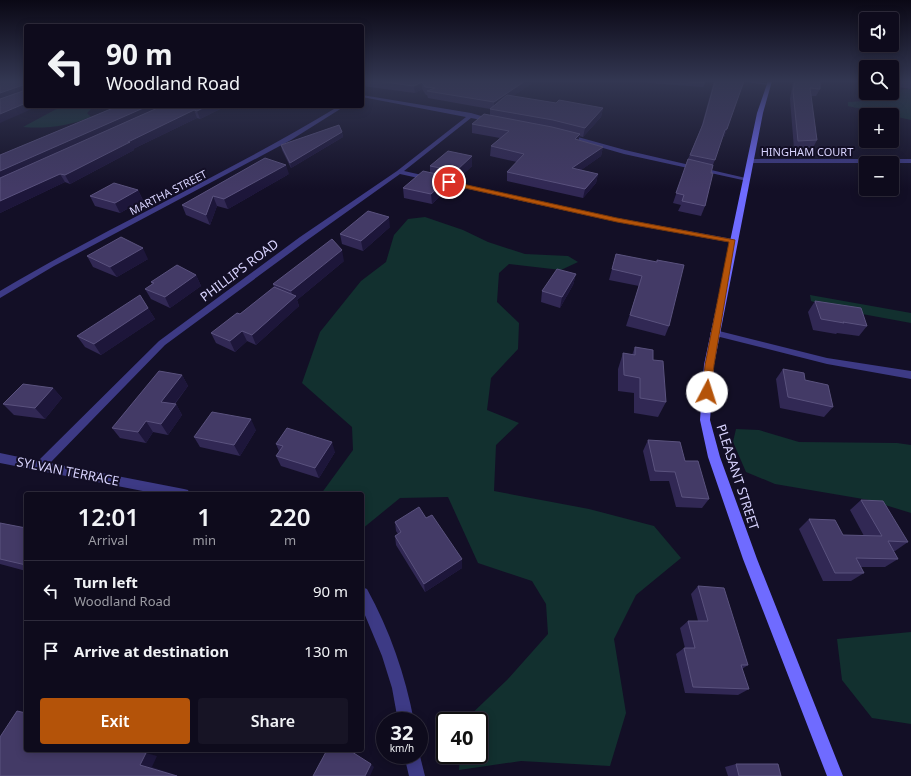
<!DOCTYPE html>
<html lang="en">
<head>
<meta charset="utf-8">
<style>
	:root { --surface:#0e0b1c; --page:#171425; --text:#f1f3f6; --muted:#9b9ba3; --line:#2e2b3b; --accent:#b45309 }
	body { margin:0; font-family:"Noto Sans",sans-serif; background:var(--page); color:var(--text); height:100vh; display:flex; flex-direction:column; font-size:15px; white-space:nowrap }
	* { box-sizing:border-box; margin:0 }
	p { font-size:13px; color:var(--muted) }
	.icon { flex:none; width:22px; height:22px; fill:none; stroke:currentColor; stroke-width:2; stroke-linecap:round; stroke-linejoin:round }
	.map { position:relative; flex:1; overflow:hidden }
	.side { position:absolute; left:24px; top:492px; width:340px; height:260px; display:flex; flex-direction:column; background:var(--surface); border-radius:4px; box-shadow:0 2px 10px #0003,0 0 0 1px var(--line) }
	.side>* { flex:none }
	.top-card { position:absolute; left:24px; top:24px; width:340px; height:84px; border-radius:4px; box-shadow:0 2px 10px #0003,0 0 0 1px var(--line); background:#0e0b1c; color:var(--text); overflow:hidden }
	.fabs { position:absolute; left:859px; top:12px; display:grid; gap:8px }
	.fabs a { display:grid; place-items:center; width:40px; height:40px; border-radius:4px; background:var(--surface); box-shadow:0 2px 10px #0003,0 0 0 1px var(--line); font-size:20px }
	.speed { position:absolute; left:376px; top:712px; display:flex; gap:8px; font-size:20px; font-weight:700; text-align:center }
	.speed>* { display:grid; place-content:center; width:52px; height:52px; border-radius:50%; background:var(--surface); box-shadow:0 2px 10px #0003,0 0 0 1px var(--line); line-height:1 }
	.speed small { font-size:10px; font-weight:400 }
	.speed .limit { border:2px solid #111; border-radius:6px; background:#fff; color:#111 }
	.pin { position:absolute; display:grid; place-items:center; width:34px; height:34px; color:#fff; margin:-17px; border:2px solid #fff; border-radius:50%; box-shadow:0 1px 4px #0007 }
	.me { position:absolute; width:44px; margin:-22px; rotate:5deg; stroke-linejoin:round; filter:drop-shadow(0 0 3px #0008) }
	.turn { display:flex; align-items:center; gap:14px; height:84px; padding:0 16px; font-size:18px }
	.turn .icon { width:52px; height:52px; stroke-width:2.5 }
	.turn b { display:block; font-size:28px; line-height:34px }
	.eta { display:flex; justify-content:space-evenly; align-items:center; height:68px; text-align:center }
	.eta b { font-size:24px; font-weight:600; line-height:28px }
	.button { display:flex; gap:8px; margin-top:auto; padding:8px 16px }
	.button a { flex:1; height:46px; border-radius:4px; background:var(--accent); color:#fff; font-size:16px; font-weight:600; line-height:46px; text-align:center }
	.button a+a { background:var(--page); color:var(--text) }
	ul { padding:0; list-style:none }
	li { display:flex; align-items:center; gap:12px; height:60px; padding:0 16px; border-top:1px solid var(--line) }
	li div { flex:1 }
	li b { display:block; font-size:15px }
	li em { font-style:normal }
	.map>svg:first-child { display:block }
	.green { fill:#12302f }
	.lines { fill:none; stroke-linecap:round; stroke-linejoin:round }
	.street { fill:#3d3a85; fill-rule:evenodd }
	.secondary { fill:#6f6bff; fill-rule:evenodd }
	.wall { fill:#312854 }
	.shaded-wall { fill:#1d163a }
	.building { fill:#433a66; stroke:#5a527e }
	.route { fill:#b45309; stroke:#753606 }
	.labels { text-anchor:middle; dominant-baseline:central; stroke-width:4; stroke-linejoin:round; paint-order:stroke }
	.far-street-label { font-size:11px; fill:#d9d4ff; stroke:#130f26 }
	.street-label { font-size:13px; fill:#d9d4ff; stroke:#130f26 }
</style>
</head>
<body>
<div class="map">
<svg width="911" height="776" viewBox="0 0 911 776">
	<rect width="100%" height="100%" fill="#130f26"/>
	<path class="green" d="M909 89 911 90V120L848 106V102L866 101 865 92 866 91V93H892V90Z
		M62 106H81L92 108 87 113 91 117C69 126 46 129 23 127Z
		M425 217 463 230 488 242 525 254 568 256 578 262 561 270 509 264 499 273 497 302 519 323 518 349 491 378 487 410 519 423 496 445 494 491 589 509 654 526 681 558 636 595 614 639 626 713 610 766 521 761 459 770 460 755H479V721H464L507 680 548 634 546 604 532 581 478 563 448 497 400 498 362 529V494H321L353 450 352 427 302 383 320 332 361 281 386 262 394 235 408 219Z
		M810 295 911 313V323L835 309 811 301Z
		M736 429 759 430 799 442 897 443 911 445V513L869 500 775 484 746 472 733 442Z
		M911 632V724L872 718 842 680 837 639Z"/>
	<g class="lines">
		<path class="street" d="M738 81H750L771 84 769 85Z
			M362 95 471 113 495 120 492 122 471 118 404 171 617 218 733 239 737 241 733 243 617 222 400 174 306 241 165 345 50 463 184 489 188 490 190 494H158L0 463V453L38 461 159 341 300 237 397 171 466 117 362 97Z
			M339 106H345L291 140 54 266 0 298V291C111 225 229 173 339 106Z
			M567 134 625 150 750 179 747 181 624 154 565 137 564 136Z
			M911 159V163H751L748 161 751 159Z
			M715 330 827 358 911 371V379L827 364 712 335 710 333 712 331Z
			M362 587 367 589C390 631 405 674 414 721H398L392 688 382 656 362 608Z
			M419 752 425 776H409L404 755H419Z"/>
		<path class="secondary" d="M768 81H772L763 113 714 365 710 420 720 457 757 559 843 776H827L743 559 708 457 700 420 704 365 757 113Z"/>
	</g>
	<path class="wall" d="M362 81H535L513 96 556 103 603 108 601 117 583 137 579 136V140L603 147 601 156 581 170 598 174 596 183 583 198 507 181V172L517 162 490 156 491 146 500 138 472 133V124L490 115V109L428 98 427 95H426L422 89 415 93 362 86Z
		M603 81H619L618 82Z
		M624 81H704L705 83 703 87Z
		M714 81H744L727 129 724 137H723L713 165 711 173 705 206 701 216 678 211 681 205 673 203 688 159 701 128Z
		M793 81H820V89L816 96H811L817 140 813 148 794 149 790 99Z
		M858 81H866V84L860 83Z
		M892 81H911V89L892 86Z
		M118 106H226L200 119 197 118 133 149 134 150 70 184 65 182 0 213V155Z
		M296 106H326L321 109Z
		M342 132 343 137 291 168 282 150 281 145Z
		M430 166H472L456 181 450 180V187L432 204 404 198 403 188 430 173Z
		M289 174 228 209 217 206 210 225 186 215 182 205Z
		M138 190 143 200 120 213 95 206 90 196Z
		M390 227 363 251 342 244 340 234Z
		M616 254 656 262 669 326 665 336 626 326 639 286 609 280Z
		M87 256 148 259 117 277 93 267Z
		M344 261 297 300 299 306 256 345 247 341 235 352 216 343 211 333 240 314 274 287 273 284Z
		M576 274 573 285 560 308 541 302 542 291Z
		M196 275 201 286 170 308 151 299 145 289 152 284 151 282Z
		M815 301 867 326 859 336 837 333 836 334 813 330 808 312Z
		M148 308 155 319 101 355 85 347 77 336Z
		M635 347 653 360 666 402 658 417 634 413V393L618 391V369L623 353 632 355Z
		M783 369 805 380 833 407 824 417 780 408 776 379Z
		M182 375 188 386 175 404H176L182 415 168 435 153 432 146 443 120 438 112 428Z
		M53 388 62 398 45 419 14 415 3 404Z
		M256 430 240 456 200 447 194 437Z
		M648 440 685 461 709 499 702 508 676 507 669 481H650L643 451Z
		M276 444 335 452 319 478 281 466 276 456 279 451Z
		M861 500 908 542 895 551H893L898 559 885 567H860L864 573 851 581H823L799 529 809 519 843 535 864 536 850 510Z
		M426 518 462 568 425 592 396 545 395 536 398 534 396 531 395 522Z
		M0 523 26 528V571L0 564Z
		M698 586 748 665 742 669 749 689 738 695 685 693 676 654 684 648H685L680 628 688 621H698L691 594Z
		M736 764 781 776H728L725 767Z"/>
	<path class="shaded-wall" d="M525 81H535L494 110V102Z
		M422 82V89L415 93 414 86Z
		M23 85 26 90 0 101V93Z
		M26 101V106H33L31 107 32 109 0 123V114Z
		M148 106H168L0 182V171Z
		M207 106H226L200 119 197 111Z
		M321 106H326L321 109Z
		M603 108 601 117 583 137 585 128Z
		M194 110 197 118 133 149 134 150 70 184 65 175 128 142Z
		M727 129 724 137H722L725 130Z
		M342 132 343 137 291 168 290 163Z
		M580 134 578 143 575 139Z
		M603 147 601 156 570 178 572 168Z
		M472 156V166L456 181V171Z
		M286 165 289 174 228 209 224 199Z
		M60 174 65 182 0 213V201Z
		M598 174 596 183 583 198 585 189Z
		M450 177V187L432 204 431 194Z
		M138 190 143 200 120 213 115 203Z
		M213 196 217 206 210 225 206 215Z
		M389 217 390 227 363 251 361 241Z
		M143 248 148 259 117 277 110 267Z
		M342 250 344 261 297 300 299 306 256 345 252 335 294 298 291 291Z
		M576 274 573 285 560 308 562 297Z
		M196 275 201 286 170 308 165 297Z
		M148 308 155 319 101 355 94 344Z
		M242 331 247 341 235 352 230 341Z
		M182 375 188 386 168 412 161 402Z
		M53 388 62 398 45 419 35 408Z
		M176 404 182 415 168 435 161 424Z
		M251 419 256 430 240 456 234 445Z
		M146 421 153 432 146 443 138 432Z
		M332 442 335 452 319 478 315 468Z
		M462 559V568L425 592 424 584Z
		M146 753 157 756 152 767 179 776H177L140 765Z
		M371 764 374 767 370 776H365Z"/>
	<path class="building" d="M0 81H26V101L24 102H26V103L0 114V99L23 91V85L0 93Z
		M377 81H525L494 102 427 91 435 88 425 87 422 82 414 86Z
		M678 81H704L705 83Z
		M715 81H744L727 129 725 130 715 160 690 155 703 124Z
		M795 81H820V89L810 88 817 140 798 141 793 91Z
		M507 95 556 103 559 100 603 108 585 128 553 120 490 109Z
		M118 106H148L0 171V155Z
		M162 106H207L197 111 194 110 128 142H130L65 175 60 174 0 201V178Z
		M484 114 552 127 580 134 575 139 603 147 572 168 598 174 585 189 507 172 524 154 491 146 509 131 472 124Z
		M339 125 342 132 290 163 281 145Z
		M448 151 472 156 456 171 430 166Z
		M265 158 286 165 224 199 213 196 206 215 182 205Z
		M688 159 713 165 711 173H713L705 206 682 201 684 195 676 193Z
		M423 171 450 177 431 194 403 188Z
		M114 183 138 190 115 203 90 196Z
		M368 211 389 217 361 241 340 234Z
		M121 237 143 248 110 267 87 256Z
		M332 239 342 250 291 291 273 284Z
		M616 254 657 262V260L684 265 669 326 630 315 642 276 612 269Z
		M177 265 196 275 165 297 145 289 154 283 151 282Z
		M557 269 576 274 562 297 542 291Z
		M274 287 296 296 252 335 242 331 230 341 211 333 237 313 240 314Z
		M140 295 148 308 94 344 77 336Z
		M815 301 861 308 867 326 843 322 844 323 821 319Z
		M635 347 653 350V360L663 361 666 402 640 398V378L624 375 623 353 635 355Z
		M783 369 804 373 805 380 828 385 833 407 788 397Z
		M159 371 182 375 161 402 176 404 161 424 146 421 138 432 112 428Z
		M23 384 53 388 35 408 3 404Z
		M212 412 251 419 234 445 194 437Z
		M287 428 332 442 315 468 276 456 283 446 276 444Z
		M648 440 680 442 685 461H698L709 499 682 497 675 472 655 471Z
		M861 500 883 501 908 542 888 541 898 559 856 558 864 573H835L809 519 835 520 843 535 882 536Z
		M419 507 426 518 432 515 462 559 424 584 395 536 401 532 395 522Z
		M0 523 26 528V565L0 559Z
		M698 586 724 588 748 665H741L749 689 693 687 684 648H695L688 621H708Z
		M17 711 26 713V750H134L146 753 140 765 177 776H0V737Z
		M327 750H349L371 764 365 776H313Z
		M736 764H778L781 776H739Z"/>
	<linearGradient id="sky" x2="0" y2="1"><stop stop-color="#0a0815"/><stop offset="0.43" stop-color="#333752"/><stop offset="1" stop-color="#333752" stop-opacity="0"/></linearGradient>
	<rect width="911" height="189" fill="url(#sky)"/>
	<path class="route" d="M449 181 617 218 735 240 714 365 710 395H704L703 392 705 365 729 242 617 222 447 184Z"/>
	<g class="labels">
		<g class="far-street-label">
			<text x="807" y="151">HINGHAM COURT</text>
			<text transform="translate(168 192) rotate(-27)">MARTHA STREET</text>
		</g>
		<g class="street-label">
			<text transform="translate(239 270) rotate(-37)">PHILLIPS ROAD</text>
			<text transform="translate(68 471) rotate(11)">SYLVAN TERRACE</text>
			<text transform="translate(738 477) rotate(72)">PLEASANT STREET</text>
		</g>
	</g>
</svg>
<div class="fabs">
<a><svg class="icon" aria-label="sound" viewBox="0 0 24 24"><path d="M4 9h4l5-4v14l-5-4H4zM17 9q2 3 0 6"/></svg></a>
<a><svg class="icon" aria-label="search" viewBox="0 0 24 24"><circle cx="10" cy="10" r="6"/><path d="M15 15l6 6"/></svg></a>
<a>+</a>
<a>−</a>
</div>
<div class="speed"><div>32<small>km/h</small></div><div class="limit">40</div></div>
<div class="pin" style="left:449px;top:182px;background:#d93025"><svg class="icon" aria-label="arrive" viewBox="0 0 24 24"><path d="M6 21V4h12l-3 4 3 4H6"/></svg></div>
<svg class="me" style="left:707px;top:392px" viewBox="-20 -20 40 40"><circle r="19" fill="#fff"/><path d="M0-13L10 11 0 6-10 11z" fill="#b45309"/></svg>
<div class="top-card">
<div class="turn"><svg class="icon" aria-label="left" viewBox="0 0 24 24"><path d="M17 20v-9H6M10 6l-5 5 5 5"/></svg><div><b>90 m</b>Woodland Road</div></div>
</div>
<section class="side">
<div class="eta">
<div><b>12:01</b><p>Arrival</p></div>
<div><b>1</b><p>min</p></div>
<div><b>220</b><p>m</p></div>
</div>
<ul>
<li><svg class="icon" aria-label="left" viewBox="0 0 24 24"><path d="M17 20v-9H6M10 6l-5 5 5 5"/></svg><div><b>Turn left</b><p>Woodland Road</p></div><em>90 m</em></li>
<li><svg class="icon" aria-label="arrive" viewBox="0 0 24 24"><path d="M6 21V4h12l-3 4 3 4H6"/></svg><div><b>Arrive at destination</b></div><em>130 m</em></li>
</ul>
<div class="button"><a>Exit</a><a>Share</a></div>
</section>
</div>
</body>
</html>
